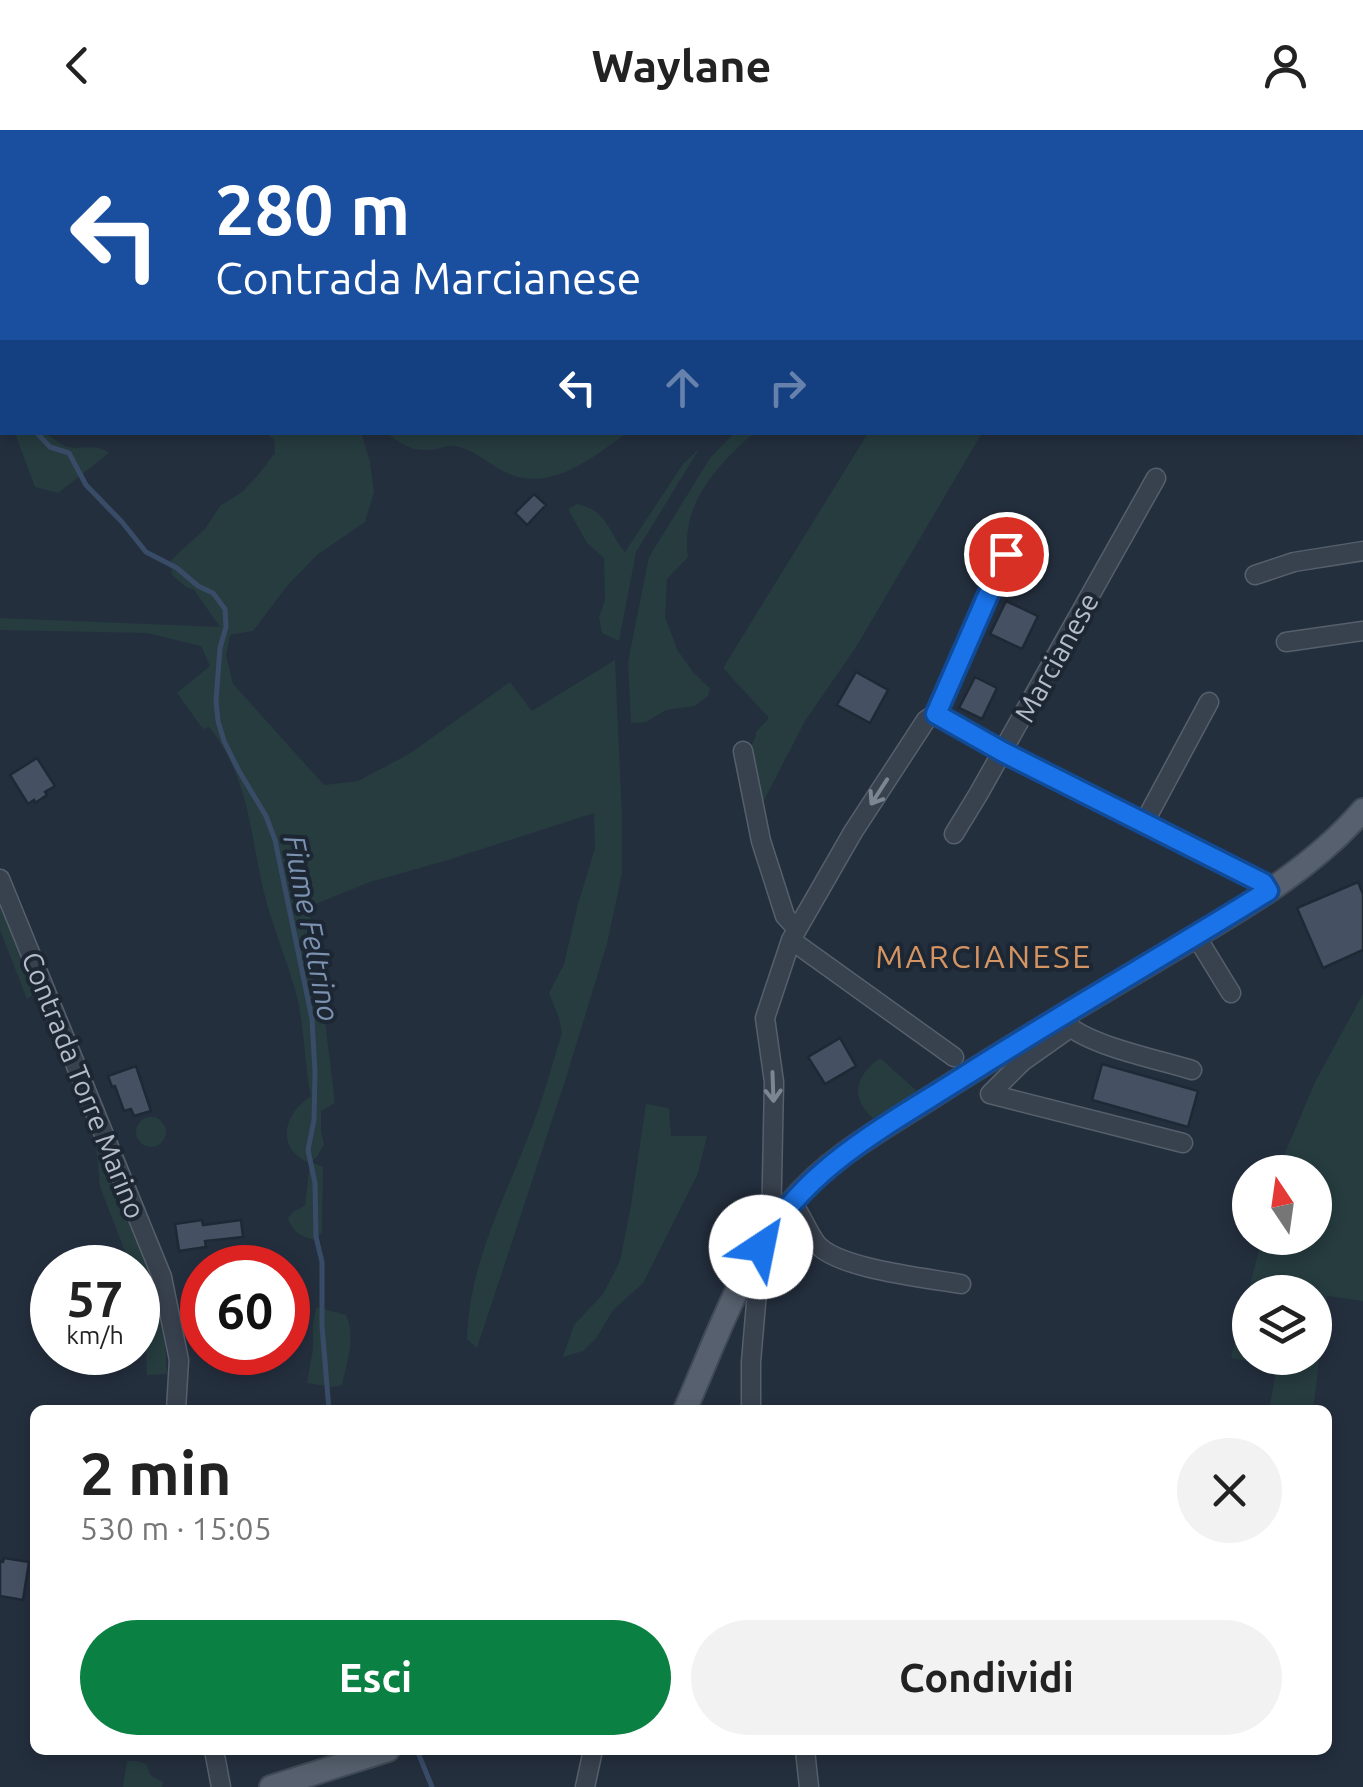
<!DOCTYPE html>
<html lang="it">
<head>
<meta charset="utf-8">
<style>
	:root { --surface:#fff; --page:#f2f2f2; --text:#222; --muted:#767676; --accent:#0b8043 }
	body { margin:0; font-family:Ubuntu,sans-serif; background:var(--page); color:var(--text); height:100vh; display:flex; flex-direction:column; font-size:38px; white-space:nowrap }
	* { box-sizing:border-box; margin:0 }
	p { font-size:32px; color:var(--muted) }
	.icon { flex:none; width:55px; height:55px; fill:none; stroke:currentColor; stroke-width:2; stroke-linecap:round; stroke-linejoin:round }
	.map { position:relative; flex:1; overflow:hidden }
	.sheet { position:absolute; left:30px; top:1275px; width:1302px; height:350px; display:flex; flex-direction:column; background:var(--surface); border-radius:15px; box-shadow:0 5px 15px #0003 }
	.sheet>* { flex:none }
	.top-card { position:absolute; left:0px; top:0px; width:1365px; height:305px; box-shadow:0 5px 15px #0003; background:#1a4fa0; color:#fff; overflow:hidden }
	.needle { width:65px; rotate:347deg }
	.buttons { position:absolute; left:1232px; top:1025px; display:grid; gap:20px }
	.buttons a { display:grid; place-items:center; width:100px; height:100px; border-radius:50%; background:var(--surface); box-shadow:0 5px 15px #0003; font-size:50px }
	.speed { position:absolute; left:30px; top:1115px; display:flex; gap:20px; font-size:50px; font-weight:700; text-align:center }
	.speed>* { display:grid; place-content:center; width:130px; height:130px; border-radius:50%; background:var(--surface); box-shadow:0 5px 15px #0003; line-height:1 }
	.speed small { font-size:25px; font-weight:400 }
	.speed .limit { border:15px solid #d22; background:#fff; color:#111 }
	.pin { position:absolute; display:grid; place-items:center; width:85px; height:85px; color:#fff; margin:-42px; border:5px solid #fff; border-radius:50%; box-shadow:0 2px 10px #0007 }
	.me { position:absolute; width:110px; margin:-55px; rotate:34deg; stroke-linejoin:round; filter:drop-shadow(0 0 8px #0008) }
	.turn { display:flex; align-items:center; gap:35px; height:210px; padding:0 50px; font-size:45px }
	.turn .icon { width:130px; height:130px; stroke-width:2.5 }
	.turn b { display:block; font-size:70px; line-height:85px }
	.lanes { display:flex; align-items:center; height:95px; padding:0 50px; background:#0003; justify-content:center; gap:50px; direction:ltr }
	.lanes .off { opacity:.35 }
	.round { display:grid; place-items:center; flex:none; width:105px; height:105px; border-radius:52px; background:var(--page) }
	.head { display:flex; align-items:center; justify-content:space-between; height:170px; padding:0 50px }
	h1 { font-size:60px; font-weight:700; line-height:75px }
	.cta { display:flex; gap:20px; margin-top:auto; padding:20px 50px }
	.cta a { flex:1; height:115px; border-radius:60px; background:var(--accent); color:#fff; font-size:40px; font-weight:700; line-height:115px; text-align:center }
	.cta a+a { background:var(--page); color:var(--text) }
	header { display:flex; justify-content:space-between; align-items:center; height:130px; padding:0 50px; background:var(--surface); font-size:45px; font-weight:700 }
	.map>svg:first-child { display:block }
	.green { fill:#263c3f; fill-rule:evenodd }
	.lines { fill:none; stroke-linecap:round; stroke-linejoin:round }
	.stream { stroke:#394c67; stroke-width:5 }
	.building { fill:#455162; stroke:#1f2835; stroke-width:2.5 }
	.minor-casing { stroke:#565f6c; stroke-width:21 }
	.major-casing { stroke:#414a57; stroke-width:26 }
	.minor { stroke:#38414e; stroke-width:18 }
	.major { stroke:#56606e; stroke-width:22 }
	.oneway { stroke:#7c8592 }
	.route-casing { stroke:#114b97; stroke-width:25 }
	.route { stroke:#1a73e8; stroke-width:18 }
	.labels { text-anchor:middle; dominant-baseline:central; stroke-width:8; stroke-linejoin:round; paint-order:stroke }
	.street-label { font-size:28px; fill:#b4bcc9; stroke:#1d2633 }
	.water-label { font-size:30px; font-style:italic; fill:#7c92b1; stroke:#1d2633 }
	.quarter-label { font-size:32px; letter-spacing:2.5px; fill:#d59563; stroke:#1d2633 }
</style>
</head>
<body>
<header><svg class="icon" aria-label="back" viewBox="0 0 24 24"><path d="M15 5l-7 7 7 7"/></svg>Waylane<svg class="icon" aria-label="person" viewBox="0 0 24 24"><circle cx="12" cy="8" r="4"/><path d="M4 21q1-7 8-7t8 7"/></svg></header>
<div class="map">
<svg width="1363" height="1657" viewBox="0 0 1363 1657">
	<rect width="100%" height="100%" fill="#242f3e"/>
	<path class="green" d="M0 0H96L98 2H2V284L0 286Z
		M591 0H964L961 2H589Z
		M361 302 370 331 374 362 365 392 317 425 287 456 253 501 230 505 226 525 233 554 324 655 358 651 409 624 510 552 532 581 615 530 622 688V744L607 814 566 948 477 1218 467 1209C469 1136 502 1074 528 1007 542 974 551 937 562 903L559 888 549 863 564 834 578 774 595 718 594 683 448 730 370 752 313 775 305 813 310 840 317 860 326 899 335 973 321 981V1001L324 1014 317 1027 311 1032 323 1037 322 1102 315 1110C301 1106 293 1103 288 1088L294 1081 305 1076 310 1033C275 1019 283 984 311 966 304 934 305 899 297 867 288 832 273 799 264 763 250 703 249 647 209 597L203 599 177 563 210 536 201 516 147 503 0 500V488L220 497 194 460 186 457 172 445 171 430 205 399 220 376 242 362 258 345 275 323 274 310 266 303Z
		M15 303C25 302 39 300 48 305 55 309 61 316 69 317 85 320 95 313 109 323L58 363 35 357Z
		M387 303H627C590 329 548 366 501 340 487 332 468 316 452 316 447 315 442 318 437 319 416 323 403 316 387 303Z
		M734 303H754C717 335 680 375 688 427L667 449 665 487 678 521 693 542 710 559 708 566 695 576 666 580 646 592 631 593 628 532 649 427 710 328Z
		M868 303H982L856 517 805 591 761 676 748 622 756 606 755 603 769 588 723 538Z
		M699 319 636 422 619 511 602 503 599 487 605 470 604 428 587 413 568 379 577 374C609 381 607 401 625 422L683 334Z
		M0 760 40 859 27 869 0 800Z
		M1363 864V1171L1327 1166 1313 1280H1269L1277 1236 1231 1228 1262 1108H1315V1042H1277L1315 952ZM1250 1162H1315V1228H1250Z
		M880 928 918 962 873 988C849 967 856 945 880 928Z
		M646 974 669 978 671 1006H707L698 1043 643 1153 613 1180 597 1207 583 1221 563 1227 574 1195 603 1164 620 1131 631 1075Z
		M136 1002a15 15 0 1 1 30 0a15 15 0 1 1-30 0Z
		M95 1000 157 1158 164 1199 167 1244 147 1245 145 1186 138 1158V1138L131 1137 100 1057Z
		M733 1070H759L755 1092 749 1093 747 1105 725 1099Z
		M316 1177 346 1185C356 1207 347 1232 342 1255L333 1257 307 1253 313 1218V1194Z
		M127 1631H136L146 1634 151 1646 163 1652 162 1657H123Z"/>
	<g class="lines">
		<path class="stream" d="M0 279 2 281
			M36 302 50 317 69 323 86 355 122 392 146 422 177 438 198 456 213 463 225 479 226 497 220 518 216 571 218 591 224 611 239 641 266 686 275 710 312 889 315 942 314 990 308 1020 315 1053 316 1107 322 1132V1196L329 1280
			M417 1620 432 1657"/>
	</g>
	<path class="building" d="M534 364 546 375 527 395 515 383Z
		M1006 471 1038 486 1022 519 990 504Z
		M856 542 888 560 870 593 837 575Z
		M975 547 997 558 982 589 959 578Z
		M37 628 55 656 45 662 47 665 35 673 34 670 28 674 10 645Z
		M1358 752 1363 764V820L1323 838 1297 778Z
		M840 908 856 936 825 954 808 927Z
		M1102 934 1198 961 1188 997 1092 970Z
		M136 936 151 981 134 986 131 979 124 981 115 956 112 957 108 946Z
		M202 1090 203 1095 241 1090 243 1107 205 1111 206 1117 179 1121 175 1094Z
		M4 1428 29 1432 23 1470 0 1466V1431L3 1432Z"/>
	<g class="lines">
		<g class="minor-casing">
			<path id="minor" d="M1362 0 1363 2
				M342 2 344 0
				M968 2 971 0
				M1362 103H1363
				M1255 445 1294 432 1363 421
				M1286 512 1363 501
				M936 583 1003 622 1263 753 1268 761
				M743 621 761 711 785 786 797 799
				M1144 693 1209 572
				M954 704 979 663 1156 348
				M0 749 162 1147 179 1230 176 1280
				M1196 806 1231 863
				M791 810 954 927
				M1064 891C1083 915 1161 930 1192 940
				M1070 898 1022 932 990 964 1183 1013
				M792 1073C802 1085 807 1101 816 1113 836 1139 928 1148 961 1154
				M771 1099 774 952 765 888 791 810 853 702 926 590 936 583 1006 424
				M751 1280V1232L758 1150 751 1134
				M214 1620 221 1657
				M805 1620 809 1657
				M585 1657 593 1620"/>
		</g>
		<g class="major-casing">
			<path id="major" d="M685 1280C716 1210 742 1132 792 1072 830 1027 882 999 930 968 1005 920 1080 875 1156 830 1229 786 1307 745 1363 680
				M271 1657 388 1620"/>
		</g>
		<use href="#minor" class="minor"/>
		<use href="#major" class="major"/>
	</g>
	<defs><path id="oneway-shaft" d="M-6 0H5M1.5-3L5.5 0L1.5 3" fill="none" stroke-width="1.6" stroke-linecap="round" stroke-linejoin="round" transform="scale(2.5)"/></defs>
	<g class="oneway">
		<use href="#oneway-shaft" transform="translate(879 662) rotate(123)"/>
		<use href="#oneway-shaft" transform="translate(773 957) rotate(88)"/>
	</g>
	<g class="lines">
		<g class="route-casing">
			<path id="route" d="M761 1117C805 1037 888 995 963 947 1063 883 1167 824 1268 761L1263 753 1003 622 936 584 1006 424"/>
		</g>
		<use href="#route" class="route"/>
	</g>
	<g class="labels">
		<g class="street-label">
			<text transform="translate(1056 527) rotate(-61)">Marcianese</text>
			<text transform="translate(84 955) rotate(68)">Contrada Torre Marino</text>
		</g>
		<g class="water-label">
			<text transform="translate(312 798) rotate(79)">Fiume Feltrino</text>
		</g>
		<g class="quarter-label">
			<text x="984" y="826">MARCIANESE</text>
		</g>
	</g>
</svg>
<div class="buttons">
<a><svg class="needle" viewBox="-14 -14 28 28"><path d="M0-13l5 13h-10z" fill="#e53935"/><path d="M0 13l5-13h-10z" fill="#767676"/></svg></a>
<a><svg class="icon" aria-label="layers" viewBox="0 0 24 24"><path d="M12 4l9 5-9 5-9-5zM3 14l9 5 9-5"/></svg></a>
</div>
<div class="speed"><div>57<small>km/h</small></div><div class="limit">60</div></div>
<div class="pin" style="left:1006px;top:424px;background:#d93025"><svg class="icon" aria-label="arrive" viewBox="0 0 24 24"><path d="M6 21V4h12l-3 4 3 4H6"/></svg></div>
<svg class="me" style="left:761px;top:1117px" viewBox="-20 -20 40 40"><circle r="19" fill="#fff"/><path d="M0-13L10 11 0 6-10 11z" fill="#1a73e8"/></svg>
<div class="top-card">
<div class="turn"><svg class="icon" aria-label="left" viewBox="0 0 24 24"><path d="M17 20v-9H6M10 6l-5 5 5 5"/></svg><div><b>280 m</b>Contrada Marcianese</div></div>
<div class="lanes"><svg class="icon" aria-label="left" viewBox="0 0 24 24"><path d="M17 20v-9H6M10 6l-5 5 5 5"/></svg><svg class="icon off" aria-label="ahead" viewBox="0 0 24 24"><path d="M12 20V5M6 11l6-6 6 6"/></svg><svg class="icon off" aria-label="right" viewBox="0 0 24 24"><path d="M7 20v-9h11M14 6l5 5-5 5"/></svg></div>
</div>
<section class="sheet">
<div class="head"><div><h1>2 min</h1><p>530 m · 15:05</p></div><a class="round"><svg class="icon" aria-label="close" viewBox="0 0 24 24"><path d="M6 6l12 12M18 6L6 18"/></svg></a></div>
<div class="cta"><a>Esci</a><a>Condividi</a></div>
</section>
</div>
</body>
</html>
